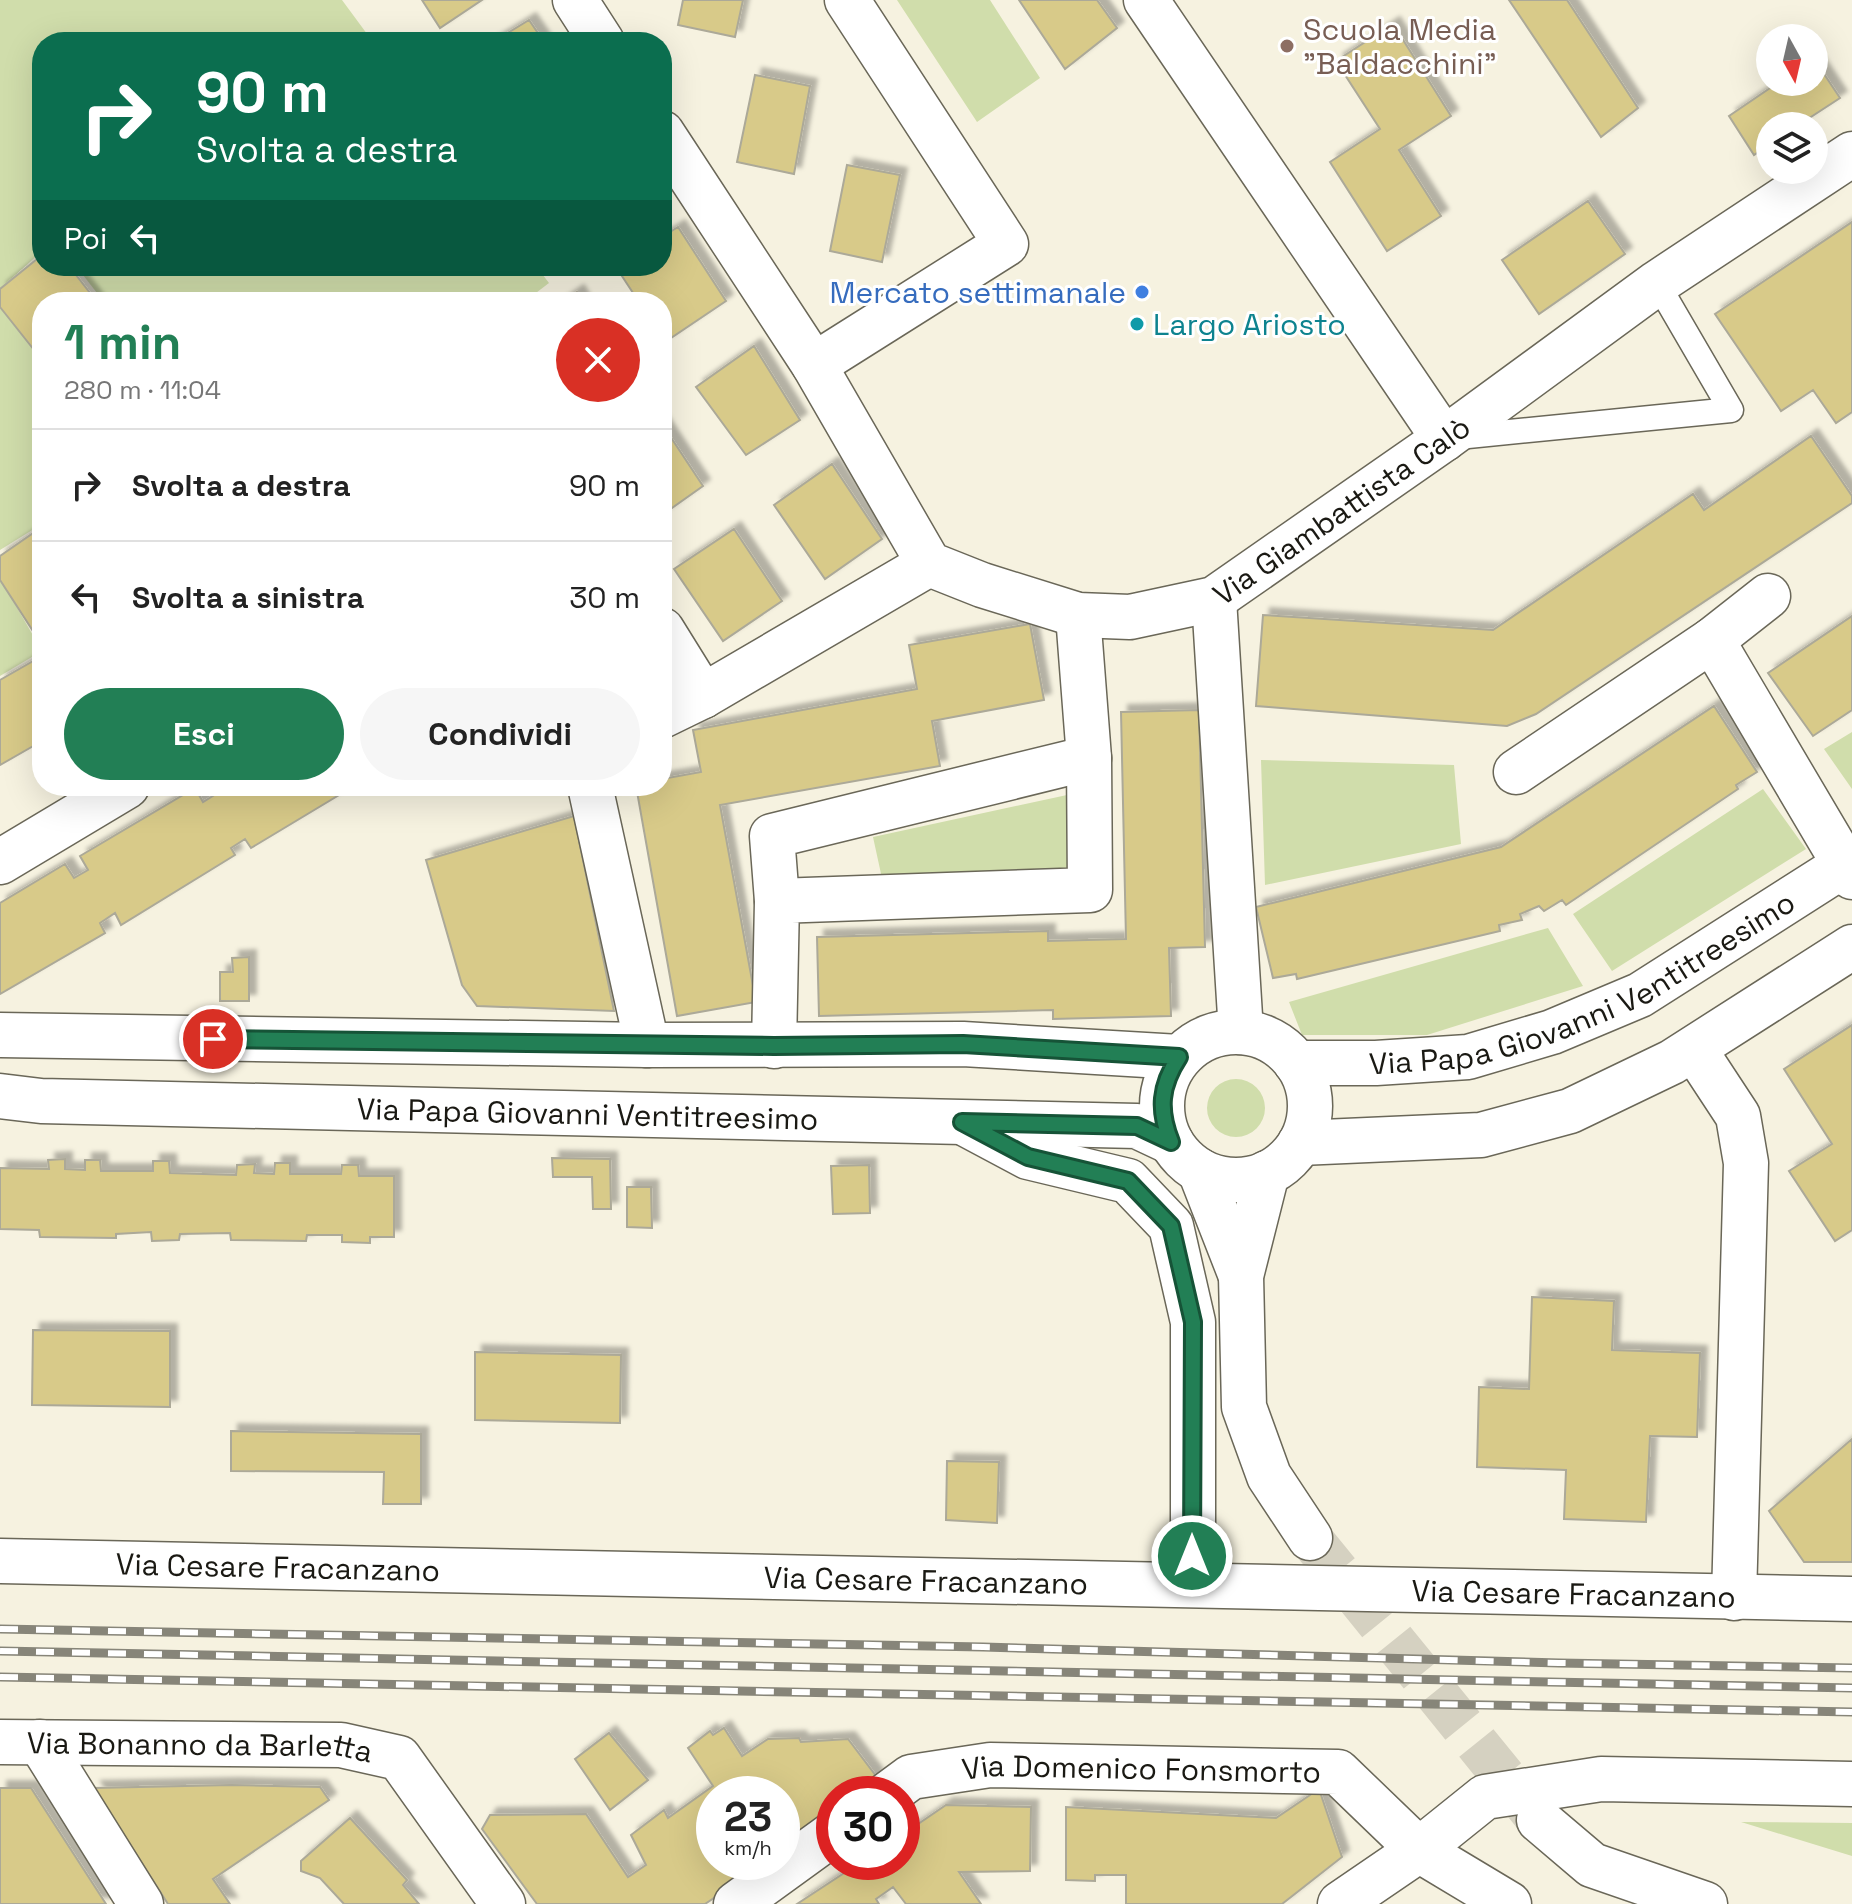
<!DOCTYPE html>
<html lang="it">
<head>
<meta charset="utf-8">
<style>
	:root { --surface:#fff; --page:#f6f6f6; --text:#222; --muted:#767676; --line:#e0e0e0; --accent:#227f55 }
	body { margin:0; font-family:"Space Grotesk",sans-serif; background:var(--page); color:var(--text); height:100vh; display:flex; flex-direction:column; font-size:30px; white-space:nowrap }
	* { box-sizing:border-box; margin:0 }
	p { font-size:26px; color:var(--muted) }
	.icon { flex:none; width:44px; height:44px; fill:none; stroke:currentColor; stroke-width:2; stroke-linecap:round; stroke-linejoin:round }
	.map { position:relative; flex:1; overflow:hidden }
	.sheet { position:absolute; left:32px; top:292px; width:640px; height:504px; display:flex; flex-direction:column; background:var(--surface); border-radius:32px; box-shadow:0 8px 32px #0002 }
	.sheet>* { flex:none }
	.hud { position:absolute; left:32px; top:32px; width:640px; height:244px; border-radius:32px; box-shadow:0 8px 32px #0002; background:#0b6e4f; color:#fff; overflow:hidden }
	.needle { width:52px; rotate:172deg }
	.fabs { position:absolute; left:1756px; top:24px; display:grid; gap:16px }
	.fabs a { display:grid; place-items:center; width:72px; height:72px; border-radius:50%; background:var(--surface); box-shadow:0 8px 32px #0002; font-size:40px }
	.speed { position:absolute; left:696px; top:1776px; display:flex; gap:16px; font-size:40px; font-weight:700; text-align:center }
	.speed>* { display:grid; place-content:center; width:104px; height:104px; border-radius:50%; background:var(--surface); box-shadow:0 8px 32px #0002; line-height:1 }
	.speed small { font-size:20px; font-weight:400 }
	.speed .limit { border:12px solid #d22; background:#fff; color:#111 }
	.pin { position:absolute; display:grid; place-items:center; width:68px; height:68px; color:#fff; margin:-34px; border:4px solid #fff; border-radius:50%; box-shadow:0 2px 8px #0007 }
	.me { position:absolute; width:88px; margin:-44px; rotate:0deg; stroke-linejoin:round; filter:drop-shadow(0 0 6px #0008) }
	.turn { display:flex; align-items:center; gap:28px; height:168px; padding:0 32px; font-size:36px }
	.turn .icon { width:104px; height:104px; stroke-width:2.5 }
	.turn b { display:block; font-size:56px; line-height:68px }
	.then { display:flex; align-items:center; height:76px; padding:0 32px; background:#0003; gap:16px; font-size:30px }
	.round { display:grid; place-items:center; flex:none; width:84px; height:84px; border-radius:42px; background:var(--page) }
	.head { display:flex; align-items:center; justify-content:space-between; height:136px; padding:0 32px }
	h1 { font-size:48px; font-weight:600; line-height:60px; color:var(--accent) }
	.cta { display:flex; gap:16px; margin-top:auto; padding:16px 32px }
	.cta a { flex:1; height:92px; border-radius:48px; background:var(--accent); color:#fff; font-size:32px; font-weight:600; line-height:92px; text-align:center }
	.cta a+a { background:var(--page); color:var(--text) }
	ul { padding:0; list-style:none }
	li { display:flex; align-items:center; gap:24px; height:112px; padding:0 32px; border-top:2px solid var(--line) }
	li div { flex:1 }
	li b { display:block; font-size:30px }
	li em { font-style:normal }
	.map>svg:first-child { display:block }
	.green { fill:#d0ddab }
	.building { fill:#d8ca89; stroke:#aca998; stroke-width:2; filter:url(#shadow) }
	.lines { fill:none; stroke-linecap:round; stroke-linejoin:round }
	.minor-tunnel { stroke:#d5d1c1; stroke-width:44; stroke-dasharray:44 22; stroke-linecap:butt }
	.service-casing { stroke:#6a6758; stroke-width:27 }
	.minor-casing { stroke:#6a6758; stroke-width:47 }
	.tertiary-casing { stroke:#6a6758; stroke-width:47 }
	.service { stroke:#fff; stroke-width:24 }
	.minor { stroke:#fff; stroke-width:44 }
	.tertiary { stroke:#fff; stroke-width:44 }
	.rail-casing { stroke:#878579; stroke-width:9 }
	.rail { stroke:#fff; stroke-width:6; stroke-dasharray:18; stroke-linecap:butt }
	.route-casing { stroke:#165337; stroke-width:20 }
	.route { stroke:#227f55; stroke-width:14 }
	.education-dot { fill:#8d6e63; stroke:#fff; stroke-width:3 }
	.shop-dot { fill:#3f7fe0; stroke:#fff; stroke-width:3 }
	.culture-dot { fill:#0f9aa8; stroke:#fff; stroke-width:3 }
	.labels { text-anchor:middle; dominant-baseline:central; stroke-width:6; stroke-linejoin:round; paint-order:stroke }
	.education-label { font-size:30px; fill:#785e54; stroke:#fff; text-anchor:start }
	.shop-label { font-size:30px; fill:#366cbe; stroke:#fff; text-anchor:end }
	.culture-label { font-size:30px; fill:#0d838f; stroke:#fff; text-anchor:start }
	.street-label { font-size:30px; fill:#1a1913; stroke:#fff }
</style>
</head>
<body>
<div class="map">
<svg width="1852" height="1904" viewBox="0 0 1852 1904">
	<defs>
		<filter id="shadow"><feDropShadow dx="7" dy="-7" stdDeviation="2" flood-color="#0004"/></filter>
	</defs>
	<rect width="100%" height="100%" fill="#f6f2e0"/>
	<path class="green" d="M0 0H342L373 42H42V251L0 289Z
		M897 0H990L1040 78 977 122Z
		M76 266H536L549 283 524 302H104Z
		M0 306 42 359V524L0 550Z
		M0 578 42 651 0 676Z
		M1852 732V789L1824 749Z
		M1261 760 1454 765 1461 844 1265 885Z
		M1763 789 1806 849 1612 971 1573 914Z
		M1067 795 1075 876 883 883 873 837Z
		M1548 928 1583 986 1427 1035H1302L1289 1002Z
		M1207 1108a29 29 0 1 1 58 0a29 29 0 1 1-58 0Z
		M1741 1822 1852 1823V1856Z"/>
	<path class="building" d="M422 0H482L440 28Z
		M683 0H743L735 37 678 25Z
		M1019 0H1097L1117 28 1065 69Z
		M1509 0H1567L1638 108 1601 137Z
		M529 20 544 42H493Z
		M1393 24 1451 116 1399 150 1441 216 1387 251 1330 162 1380 129 1336 61Z
		M1814 59 1840 98 1797 126H1770V144L1754 155 1729 116 1779 82H1814Z
		M755 75 810 86 794 174 737 162Z
		M847 165 900 175 882 262 830 251Z
		M1588 201 1625 254 1539 314 1502 260Z
		M1852 222V412L1836 423 1813 390 1781 411 1715 314Z
		M678 227 726 301 665 342 662 336V302H639L616 267 662 266V237Z
		M42 255V266H69L97 302H42V360L0 307V289Z
		M577 292 583 302H562Z
		M754 346 800 420 746 455 696 387Z
		M662 424 703 486 662 515Z
		M1811 436 1852 496V503L1536 714 1507 726 1256 706 1263 615 1493 630 1693 494 1704 510Z
		M832 464 882 539 825 579 774 505Z
		M42 527V645L0 580V556Z
		M734 529 782 601 723 641 674 569Z
		M1852 616V710L1813 736 1768 673Z
		M1030 624 1044 700 932 721 940 766 720 805 756 1002 677 1016 636 786H662V779L701 772 693 730 917 689 909 645Z
		M42 656V741L0 765V680Z
		M1714 706 1757 772 1736 785 1738 789 1566 905 1562 900 1544 911 1539 906 1520 914 1522 920 1499 925 1500 931 1297 979 1296 974 1273 978 1256 907 1501 847Z
		M1199 710 1205 947 1169 948 1171 1016 1053 1019V1010L819 1016 817 937 1048 931V941L1126 939 1121 712Z
		M211 786H354L251 848 245 839 231 848 235 855 121 925 115 913 100 923 105 933 0 994V903L65 864 74 878 88 870 80 856 195 788 203 802 216 794Z
		M574 816 614 1011 477 1006 462 985 426 860Z
		M249 957V1001H220V972H233L232 958Z
		M1852 1025V1230L1835 1241 1789 1171 1832 1144 1784 1069Z
		M552 1158 610 1159 611 1209H593L592 1177H553Z
		M65 1159V1169L85 1170V1160H100L101 1171H153V1161H169L170 1173 236 1175 237 1165 255 1164 254 1173 274 1174 275 1163H290V1174H341L342 1165H358L359 1176H394V1237H370V1243L342 1242V1235H307L306 1241 231 1240 230 1233 180 1234 179 1240 152 1241 151 1232 116 1234V1238L40 1237 39 1230 0 1229V1168L49 1169 48 1160Z
		M869 1165 870 1213 833 1214 831 1166Z
		M627 1187H651L652 1228 627 1227Z
		M1532 1297 1614 1301 1612 1350 1700 1353 1697 1437 1650 1436 1646 1522 1564 1519 1566 1470 1477 1467 1479 1387 1529 1389Z
		M33 1330 170 1331V1407L32 1405Z
		M475 1352 621 1355 620 1423 475 1420Z
		M231 1431 421 1434V1504H383L384 1472 231 1471Z
		M1852 1439V1562H1804L1769 1511Z
		M947 1461 999 1462 997 1523 946 1520Z
		M724 1728 742 1756 768 1739 799 1738 801 1742 848 1739 876 1776 873 1777 878 1785 864 1794H834V1815L782 1851V1794H714V1862H767L705 1904H537L482 1829 490 1815 586 1814 628 1877 646 1865 631 1835 664 1810 668 1818 713 1786 688 1748 710 1731 713 1735Z
		M609 1733 648 1780 610 1810 575 1759Z
		M231 1785 320 1787 329 1800 213 1879 230 1904H168L94 1788Z
		M0 1788H31L106 1904H0Z
		M1319 1789 1342 1857 1282 1904H1126V1875H1095V1881L1066 1880V1807L1276 1818Z
		M946 1805 1031 1807 1030 1871 959 1872 981 1904H906L893 1887 876 1899 879 1904H797L861 1862H902V1835Z
		M350 1818 407 1880 403 1885 419 1904H344L320 1878 301 1871V1861Z"/>
	<g class="lines">
		<path class="minor-tunnel" d="M1310 1538 1538 1819"/>
		<g class="service-casing">
			<path id="service" d="M1458 437 1731 410 1657 283"/>
		</g>
		<g class="minor-casing">
			<g id="minor">
				<path d="M575 0 602 42"/>
				<path d="M1146 0 1444 439"/>
				<path id="s1" d="M662 133 814 365 929 564 982 585 1078 615 1130 617 1214 599 1444 439 1657 283 1852 154"/>
				<path d="M814 365 1006 244 847 0"/>
				<path d="M1214 599 1241 1032"/>
				<path d="M662 630 703 696"/>
				<path d="M1712 640 1852 877"/>
				<path d="M662 716 703 696 929 564"/>
				<path d="M1516 772 1712 640 1768 596"/>
				<path d="M590 786 647 1045"/>
				<path d="M0 862 127 786"/>
				<path d="M777 901 772 836 1089 758"/>
				<circle cx="1236" cy="1106" r="74"/>
				<path d="M0 1035 647 1045 963 1044 1179 1057"/>
				<path d="M774 1046 777 901 1090 890 1089 758 1078 615"/>
				<path d="M1694 1049 1738 1116 1746 1163 1734 1598"/>
				<path id="s2" d="M1296 1063H1376L1468 1057 1552 1032 1640 995 1852 860"/>
				<path id="s3" d="M0 1096 41 1101 1137 1126 1171 1142"/>
				<path d="M968 1125 1028 1157 1128 1181 1171 1226 1193 1322V1584"/>
				<path d="M1300 1143 1481 1135 1570 1111 1672 1062 1852 947"/>
				<path d="M1200 1171 1241 1276"/>
				<path d="M1267 1173 1241 1276 1244 1407 1269 1476 1310 1538"/>
				<path id="s4" d="M0 1742 341 1745 399 1758 503 1904"/>
				<path d="M40 1742 141 1904"/>
				<path id="s5" d="M888 1794 911 1777 990 1765 1338 1772 1419 1850 1509 1904"/>
				<path d="M1539 1820 1592 1865 1705 1904"/>
				<path d="M736 1904 834 1833"/>
				<path d="M1340 1904 1419 1850 1485 1797 1601 1779 1852 1784"/>
			</g>
		</g>
		<g class="tertiary-casing">
			<g id="tertiary">
				<path id="s6" d="M0 1561 1852 1599"/>
			</g>
		</g>
		<use href="#service" class="service"/>
		<use href="#minor" class="minor"/>
		<use href="#tertiary" class="tertiary"/>
		<g class="rail-casing">
			<path id="rail" d="M0 1629 983 1647 1559 1663 1852 1668
				M0 1651 1852 1688
				M0 1677 1852 1712"/>
		</g>
		<use href="#rail" class="rail"/>
	</g>
	<g class="lines">
		<g class="route-casing">
			<path id="route" d="M213 1039 774 1046 963 1044 1179 1057C1160 1086 1158 1110 1171 1142L1137 1126 962 1122 1028 1157 1128 1181 1171 1226 1193 1322 1192 1556"/>
		</g>
		<use href="#route" class="route"/>
	</g>
	<circle class="education-dot" cx="1287" cy="46" r="8"/>
	<circle class="shop-dot" cx="1142" cy="292" r="8"/>
	<circle class="culture-dot" cx="1137" cy="324" r="8"/>
	<g class="labels">
		<g class="education-label">
			<text x="1303" y="29">Scuola Media<tspan x="1303" dy="34">"Baldacchini"</tspan></text>
		</g>
		<g class="shop-label">
			<text x="1126" y="292">Mercato settimanale</text>
		</g>
		<g class="culture-label">
			<text x="1153" y="324">Largo Ariosto</text>
		</g>
		<g class="street-label">
			<text stroke="none"><textPath href="#s1" startOffset="958">Via Giambattista Calò</textPath></text>
			<text stroke="none"><textPath href="#s2" startOffset="304">Via Papa Giovanni Ventitreesimo</textPath></text>
			<text stroke="none"><textPath href="#s3" startOffset="588">Via Papa Giovanni Ventitreesimo</textPath></text>
			<text stroke="none"><textPath href="#s6" startOffset="278">Via Cesare Fracanzano</textPath></text>
			<text stroke="none"><textPath href="#s6" startOffset="926">Via Cesare Fracanzano</textPath></text>
			<text stroke="none"><textPath href="#s6" startOffset="1574">Via Cesare Fracanzano</textPath></text>
			<text stroke="none"><textPath href="#s4" startOffset="200">Via Bonanno da Barletta</textPath></text>
			<text stroke="none"><textPath href="#s5" startOffset="260">Via Domenico Fonsmorto</textPath></text>
		</g>
	</g>
</svg>
<div class="fabs">
<a><svg class="needle" viewBox="-14 -14 28 28"><path d="M0-13l5 13h-10z" fill="#e53935"/><path d="M0 13l5-13h-10z" fill="#767676"/></svg></a>
<a><svg class="icon" aria-label="layers" viewBox="0 0 24 24"><path d="M12 4l9 5-9 5-9-5zM3 14l9 5 9-5"/></svg></a>
</div>
<div class="speed"><div>23<small>km/h</small></div><div class="limit">30</div></div>
<div class="pin" style="left:213px;top:1039px;background:#d93025"><svg class="icon" aria-label="arrive" viewBox="0 0 24 24"><path d="M6 21V4h12l-3 4 3 4H6"/></svg></div>
<svg class="me" style="left:1192px;top:1556px" viewBox="-20 -20 40 40"><circle r="17" fill="#227f55" stroke="#fff" stroke-width="3"/><path d="M0-11L8 9 0 5-8 9z" fill="#fff"/></svg>
<div class="hud">
<div class="turn"><svg class="icon" aria-label="right" viewBox="0 0 24 24"><path d="M7 20v-9h11M14 6l5 5-5 5"/></svg><div><b>90 m</b>Svolta a destra</div></div>
<div class="then">Poi<svg class="icon" aria-label="left" viewBox="0 0 24 24"><path d="M17 20v-9H6M10 6l-5 5 5 5"/></svg></div>
</div>
<section class="sheet">
<div class="head"><div><h1>1 min</h1><p>280 m · 11:04</p></div><a class="round" style="background:#d93025;color:#fff"><svg class="icon" aria-label="close" viewBox="0 0 24 24"><path d="M6 6l12 12M18 6L6 18"/></svg></a></div>
<ul>
<li><svg class="icon" aria-label="right" viewBox="0 0 24 24"><path d="M7 20v-9h11M14 6l5 5-5 5"/></svg><div><b>Svolta a destra</b></div><em>90 m</em></li>
<li><svg class="icon" aria-label="left" viewBox="0 0 24 24"><path d="M17 20v-9H6M10 6l-5 5 5 5"/></svg><div><b>Svolta a sinistra</b></div><em>30 m</em></li>
</ul>
<div class="cta"><a>Esci</a><a>Condividi</a></div>
</section>
</div>
</body>
</html>
